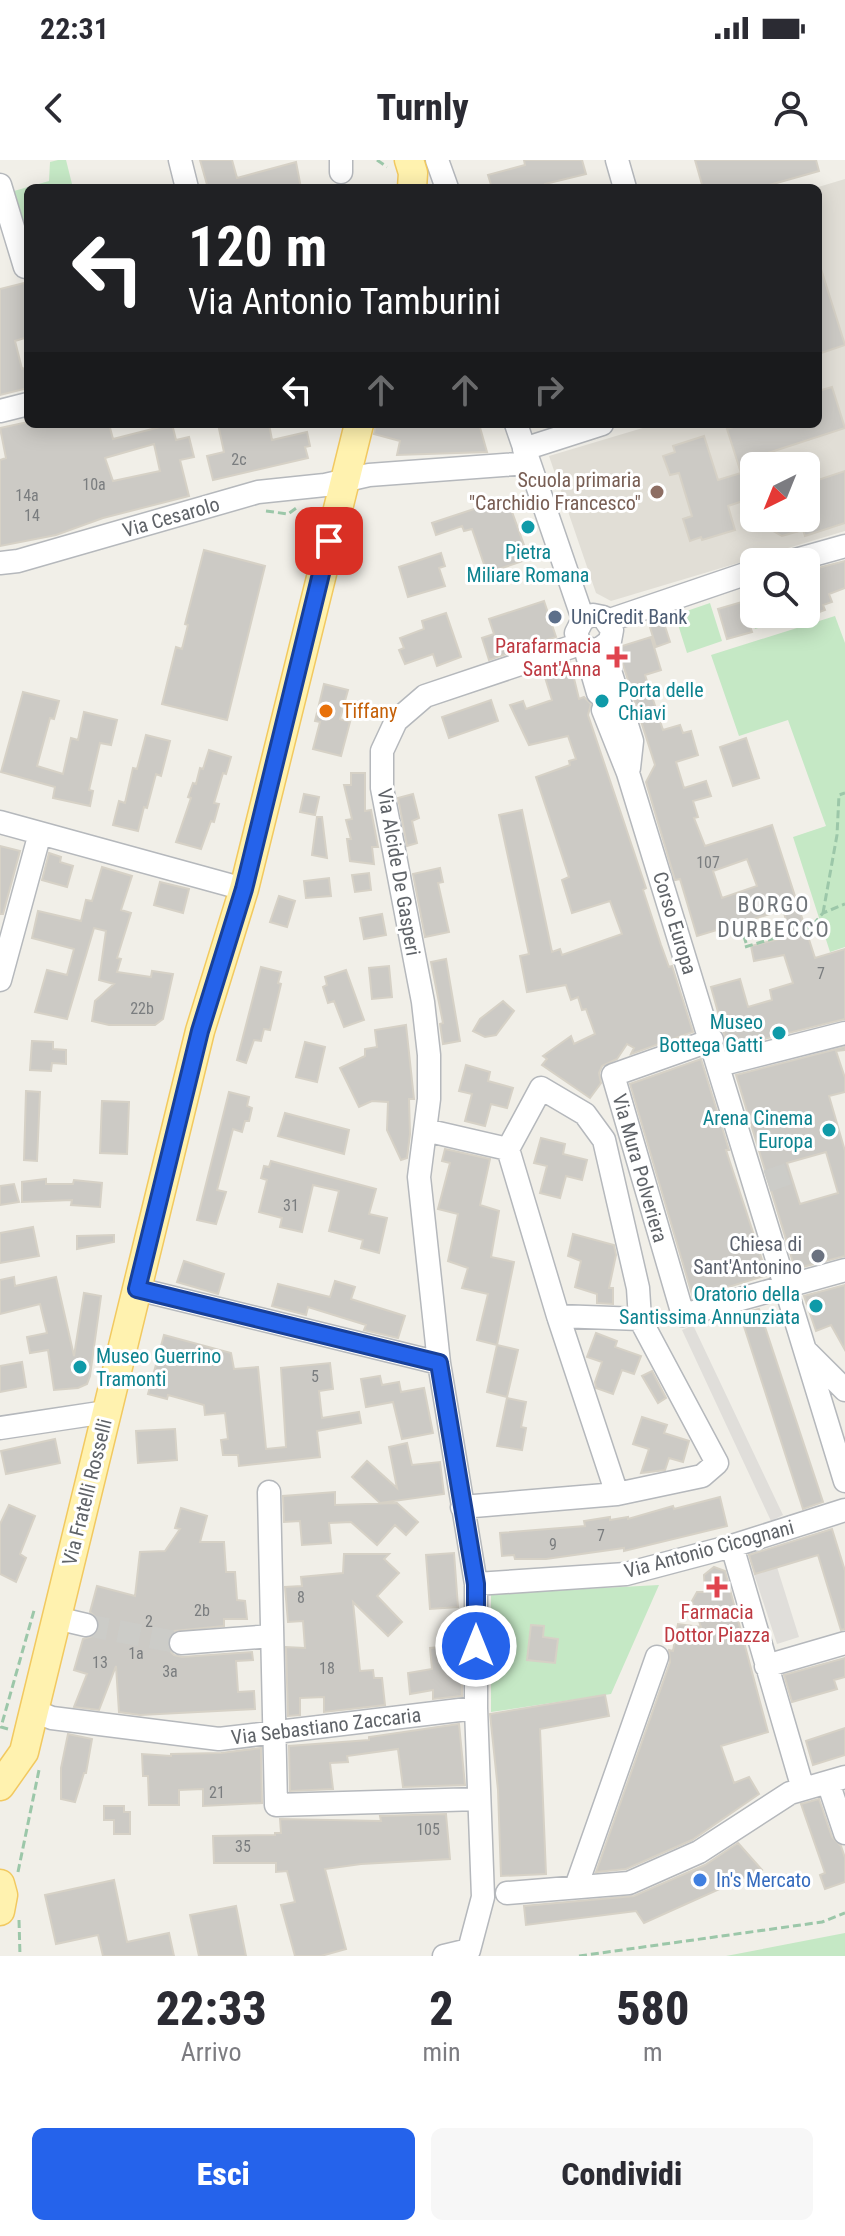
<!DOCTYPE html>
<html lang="it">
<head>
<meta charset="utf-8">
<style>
	:root { --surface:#fff; --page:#f7f7f7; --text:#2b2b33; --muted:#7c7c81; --accent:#2563eb }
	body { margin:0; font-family:"Roboto Condensed",sans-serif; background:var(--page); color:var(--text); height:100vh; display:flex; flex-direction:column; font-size:30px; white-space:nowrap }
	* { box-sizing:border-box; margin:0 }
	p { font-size:26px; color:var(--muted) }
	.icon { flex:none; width:44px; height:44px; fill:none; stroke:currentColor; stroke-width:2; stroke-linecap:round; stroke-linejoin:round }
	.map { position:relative; height:1796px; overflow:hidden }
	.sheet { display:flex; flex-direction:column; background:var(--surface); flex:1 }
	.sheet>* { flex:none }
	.top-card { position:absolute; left:24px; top:24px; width:798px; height:244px; border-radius:12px; box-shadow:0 4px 20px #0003; background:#202124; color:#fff; overflow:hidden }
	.needle { width:52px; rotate:223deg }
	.fabs { position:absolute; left:740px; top:292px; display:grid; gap:16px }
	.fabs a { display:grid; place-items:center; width:80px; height:80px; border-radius:12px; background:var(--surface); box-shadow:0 4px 20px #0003; font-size:40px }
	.pin { position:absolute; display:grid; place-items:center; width:68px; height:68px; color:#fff; margin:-34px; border-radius:16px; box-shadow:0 4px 12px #0006 }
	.me { position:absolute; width:88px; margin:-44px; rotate:0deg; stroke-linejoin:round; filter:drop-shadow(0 0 6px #0008) }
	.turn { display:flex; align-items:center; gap:28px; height:168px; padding:0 32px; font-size:36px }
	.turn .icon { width:104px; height:104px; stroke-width:2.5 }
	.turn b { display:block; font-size:56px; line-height:68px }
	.lanes { display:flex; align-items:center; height:76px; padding:0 32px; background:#0003; justify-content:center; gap:40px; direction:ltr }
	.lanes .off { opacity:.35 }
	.eta { display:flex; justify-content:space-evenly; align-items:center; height:136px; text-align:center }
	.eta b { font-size:48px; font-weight:800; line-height:56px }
	.action { display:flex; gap:16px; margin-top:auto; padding:16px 32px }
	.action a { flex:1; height:92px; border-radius:12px; background:var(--accent); color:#fff; font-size:32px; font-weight:800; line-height:92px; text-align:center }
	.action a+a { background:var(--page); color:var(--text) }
	.status { display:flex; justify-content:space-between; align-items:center; height:56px; padding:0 40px; background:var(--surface); direction:ltr }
	.status svg { height:22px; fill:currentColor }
	header { display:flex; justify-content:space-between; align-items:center; height:104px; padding:0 32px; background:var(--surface); font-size:36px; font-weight:800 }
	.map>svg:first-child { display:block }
	.industrial { fill:#e0deda }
	.education { fill:#e1ded6; fill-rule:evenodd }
	.green { fill:#c5e8c5 }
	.building { fill:#cccac5; stroke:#d6d1c6; stroke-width:2; fill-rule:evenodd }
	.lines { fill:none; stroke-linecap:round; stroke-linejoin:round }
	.minor-tunnel { stroke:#ccccc8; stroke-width:22; stroke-dasharray:22 11; stroke-linecap:butt }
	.minor-casing { stroke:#b5b8bc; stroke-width:25 }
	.major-casing { stroke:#f2c960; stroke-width:31 }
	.path { stroke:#9cc7a9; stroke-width:3; stroke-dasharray:8 4; stroke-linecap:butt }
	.minor { stroke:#fff; stroke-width:22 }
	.major { stroke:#fff2af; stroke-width:28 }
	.route-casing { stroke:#184099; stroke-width:20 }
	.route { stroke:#2563eb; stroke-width:14 }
	.education-dot { fill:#8d6e63; stroke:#fff; stroke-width:3 }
	.culture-dot { fill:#0f9aa8; stroke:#fff; stroke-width:3 }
	.service-dot { fill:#5c6f8a; stroke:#fff; stroke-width:3 }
	.health-dot { fill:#e0444e; stroke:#fff; stroke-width:3 }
	.food-dot { fill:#e8710a; stroke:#fff; stroke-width:3 }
	.worship-dot { fill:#6b7280; stroke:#fff; stroke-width:3 }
	.shop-dot { fill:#3f7fe0; stroke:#fff; stroke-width:3 }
	.labels { text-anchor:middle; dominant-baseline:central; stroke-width:6; stroke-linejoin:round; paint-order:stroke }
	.number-label { font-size:16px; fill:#7a7d7f }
	.education-label { font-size:20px; fill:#785e54; stroke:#fff; text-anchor:end }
	.street-label { font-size:20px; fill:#5f6368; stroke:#fff }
	.culture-label { font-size:20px; fill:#0d838f; stroke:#fff; text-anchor:end }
	.service-label { font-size:20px; fill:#4e5e75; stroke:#fff; text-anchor:start }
	.health-label { font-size:20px; fill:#be3a42; stroke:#fff; text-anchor:end }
	.food-label { font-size:20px; fill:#c56008; stroke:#fff; text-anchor:start }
	.worship-label { font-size:20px; fill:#5b616d; stroke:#fff; text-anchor:end }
	.shop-label { font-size:20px; fill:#366cbe; stroke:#fff; text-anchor:start }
	.neighbourhood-label { font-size:22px; letter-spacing:2px; fill:#70757a; stroke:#fff }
</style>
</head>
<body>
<div class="status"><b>22:31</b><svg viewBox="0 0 49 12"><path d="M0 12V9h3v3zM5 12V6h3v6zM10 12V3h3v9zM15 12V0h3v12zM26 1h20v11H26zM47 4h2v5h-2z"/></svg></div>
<header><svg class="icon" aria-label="back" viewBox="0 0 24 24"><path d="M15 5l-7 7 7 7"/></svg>Turnly<svg class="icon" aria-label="person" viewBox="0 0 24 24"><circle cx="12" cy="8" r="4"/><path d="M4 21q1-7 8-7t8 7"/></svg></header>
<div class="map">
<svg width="845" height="1796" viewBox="0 0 845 1796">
	<rect width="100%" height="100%" fill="#f1efe8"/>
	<path class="industrial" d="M693 1165 783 1355 771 1361 682 1170Z
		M777 1407 799 1477 777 1484 754 1414Z"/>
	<path class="education" d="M845 19V371L611 441 596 433 549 296 656 264H818V28H815ZM754 306H806V358H754Z"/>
	<path class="green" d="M58 0H66L73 28H28V88L14 31 49 21 50 2Z
		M754 429V454H781L784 460 755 469 743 433Z
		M710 443 722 481 687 493 675 455Z
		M835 456 845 483V787L830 792 793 677 826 666 788 560 739 576 711 495Z
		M659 1425 611 1534 491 1552V1434Z
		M845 1773V1796H726Z"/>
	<path class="building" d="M200 0H232L237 18 296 2 301 28H208Z
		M524 0H582L586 14 545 24 546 28H492L488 15 525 5Z
		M695 0H816L819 11 759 28H703Z
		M818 109H821L845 185 818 194Z
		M28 122V177L15 181 22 209 28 207V228L0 235V129Z
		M832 227 845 268 768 293 772 306H754V344L751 345 749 339 728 346 735 370 702 380 701 377 690 381 683 359 692 356 679 313 670 315 663 296 675 292 673 286 704 276 718 320 741 313 727 269 743 264H818V231Z
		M28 262V264H109L113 279 172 264 176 280 189 277 194 297 180 300 189 336 103 358 56 375 0 386V300L6 298 0 268ZM154 284 160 311 113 321 105 298Z
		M218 264H269L272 280 307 272 310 286 305 287 308 298 213 320 207 296 224 292Z
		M376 264H479L487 292 397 295 400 281 374 274Z
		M845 311V363L805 376 803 370 782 376 750 358H806V324Z
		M507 338 529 399 487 413 472 369 464 371 462 366 436 375 432 363Z
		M204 390 265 406 227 560 162 544 176 487 182 489 188 465 185 464Z
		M441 393 445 406 439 408 445 426 408 437 399 407Z
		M845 401V428L829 434 832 442 823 445 825 450 806 457V411Z
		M544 441 556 477 489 500 482 478 494 474 489 459Z
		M742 442 752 472 727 479 718 449Z
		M446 453 461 497 437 506 433 494 405 504 399 490 404 488 400 478 424 469 422 461Z
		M663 460 670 482 656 487 649 464Z
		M651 477 661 510 645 515 663 570 680 565 683 573 691 571 698 595 676 602 684 628 706 621 711 636 693 641 698 657 694 658 705 686 772 665 815 798 845 789V859L728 888 711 827 740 819 748 847 772 840 770 830 793 823 784 795 754 801 751 786 791 776 783 750 697 776 680 719 675 720 646 622 655 605 619 492 622 486ZM747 699 757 726 722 738 713 711Z
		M570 502 579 539 584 537 591 544 588 555 646 728 643 730 661 785 669 807 672 806 693 872 631 894 634 888 627 884 617 899 602 906 599 913 601 923 590 938 542 905 547 899 543 896 571 876 574 884 595 874 586 849 582 850 578 837 571 840 566 825 527 832 520 796 529 794 499 655 522 650 552 792 560 789 562 795 622 774 610 741 572 753 562 720 569 717 536 617 570 605 569 601 576 599 568 576 529 585 510 545 523 541 526 549 552 540 543 511Z
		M324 524 348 530 340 559 350 562 341 596 313 589 320 562 315 561Z
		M23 532 59 541 54 559 50 558 37 606 63 614 71 578 78 580 84 552 117 560 111 585 100 583 89 630 93 631 90 646 53 638 55 627 1 612Z
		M491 540 498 561 449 578 442 557Z
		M146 575 170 581 161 616 156 614 147 648 144 647 138 671 113 665 119 641 125 643 133 608 137 609Z
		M746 578 759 618 733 626 720 587Z
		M209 590 231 597 226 614 223 613 214 643 219 644 214 662 211 661 201 689 176 682 191 638 188 637 193 623 196 624 200 608 203 609Z
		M351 613H365V651L371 650 378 687H372L374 704 350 701 347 679H351L346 660 352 659 344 625H351Z
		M304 634 319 637 315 655 300 652Z
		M413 634 419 658 412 661 417 683 407 686 398 638Z
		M317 657H322L327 698 312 695Z
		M0 686 20 691 3 754H0Z
		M49 693 61 697 60 702 73 706 67 727 42 720Z
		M102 707 132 716 121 750 131 753 117 798 121 799 117 812 151 817 152 811 173 814 163 859 155 865H109L92 861 95 841 114 824 99 820 106 771 94 768 67 859 35 852 47 810 67 815 74 789 32 778 38 751 81 761 86 740 92 741Z
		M440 708 443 722 438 723 449 772 425 777 413 714Z
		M369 713 371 730 355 732 352 715Z
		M329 718 331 736 306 738 304 721Z
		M160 722 189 729 183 753 154 745Z
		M279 736 295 741 287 767 270 762Z
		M382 754 386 775 364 779 360 758Z
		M446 799 460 881 443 884 440 864 443 863 431 802Z
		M389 806 392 837 372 839 369 808Z
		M261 807 281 812 278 823 281 824 270 870 264 869 261 881 254 880 246 903 237 900Z
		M346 810 364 860 344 867 334 841 328 843 323 827 327 825 325 817Z
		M503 841 514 851 496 875 485 877 473 871 480 859Z
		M406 865 414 939H409L410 974 407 998 401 1000 387 970 388 942 372 941 359 947 340 908 365 896V889L377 887 375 870Z
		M32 881 53 882V889L66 890V904L52 903 51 911 30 910Z
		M305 882 325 887 317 922 296 917Z
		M845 887V890L836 891 845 918V932L829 936 845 991V1096L795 1109 736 915ZM826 992 838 1033 800 1044 787 1003Z
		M701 899 729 990H726L767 1115 693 1138 630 924Z
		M466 905 490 912 488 921 513 928 507 948 491 944 485 966 465 961 472 934 459 931Z
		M26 931 40 932 37 1001 24 1000Z
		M229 932 249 937 247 946 252 948 249 961H245L242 972 233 969 217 1030 226 1032 216 1064 197 1060Z
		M102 941 129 942 127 994 100 993Z
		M285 953 349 970 344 994 278 976Z
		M541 978 565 984 563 994 587 1000 582 1020 566 1016 560 1038 540 1033 547 1006 534 1003Z
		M445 989 490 999 480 1045 499 1051 491 1097 514 1102 497 1185 477 1180 488 1134 462 1128 468 1108 448 1101 458 1054 438 1049 450 1003 442 1001Z
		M271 1001 376 1029 369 1054 387 1058 379 1093 361 1088 363 1080 329 1071 339 1031 313 1025 302 1072 280 1067 282 1058 259 1052 267 1020 261 1018 264 1006 269 1007Z
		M46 1019V1024H73L74 1020 102 1023 100 1047 71 1045 72 1040 22 1042V1022Z
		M14 1024 19 1042 0 1045V1026Z
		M33 1067 39 1096 0 1103V1073Z
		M573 1074 614 1085 616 1095 609 1128H613V1144L597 1143V1134L575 1127 581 1101 568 1096Z
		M114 1075V1082L77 1089V1076Z
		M184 1101 224 1114 218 1134 177 1122Z
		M14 1117 15 1126 56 1117 74 1196 84 1133 101 1136 90 1216 87 1224 78 1228 54 1230 48 1190 30 1193 27 1177 47 1173 40 1144 0 1154V1120Z
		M335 1121 355 1127 351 1139 405 1156 398 1178 364 1170 366 1165 308 1147 306 1155 272 1146 278 1124 330 1137Z
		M845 1125V1190L831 1165 816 1171 804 1136Z
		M759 1149 823 1342 803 1349 740 1154Z
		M596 1173 617 1181 615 1187 641 1196 634 1214 622 1210 613 1234 596 1228 595 1222 602 1202 587 1197Z
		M164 1175 231 1193 234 1209 258 1207 266 1289 286 1287 281 1208 330 1203 333 1229 319 1231 322 1258 359 1252 361 1263 317 1271 320 1297 239 1306 238 1295H223L221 1280 228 1279 225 1253 205 1255 204 1245 168 1235 167 1239 148 1234Z
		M497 1185 518 1190 507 1237 487 1232Z
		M22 1202 26 1227 0 1232V1206Z
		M652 1211 666 1238 658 1243 642 1216Z
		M380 1216 382 1225 399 1222 401 1232 424 1228 433 1273 402 1279 393 1242 366 1247 361 1219Z
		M507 1238 526 1242 521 1267 526 1268 522 1290 497 1286Z
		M642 1257 667 1265 664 1273 689 1281 683 1302 669 1298 665 1310 641 1313 649 1289 633 1284Z
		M175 1269 177 1300 138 1303 136 1271Z
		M55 1279 60 1303 6 1314 1 1291Z
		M407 1283 412 1305 440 1302 444 1334 380 1343 352 1317 367 1301 397 1328 389 1287Z
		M335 1332V1345L397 1343 418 1362 406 1375 395 1365 377 1385 351 1362 329 1363 331 1383 302 1385 300 1361 284 1362 283 1336Z
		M720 1337 727 1366 624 1391V1388L546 1399H515L514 1395 502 1396 500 1373 585 1366 584 1361 610 1357V1360L628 1357V1359L673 1346 674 1349Z
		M9 1345 35 1356 20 1394 26 1398 16 1422 0 1414V1364Z
		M181 1348 207 1356 200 1382H224L226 1412H235L237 1440 245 1441 247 1459H224V1466L174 1471 168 1478 169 1490 174 1495 182 1497 252 1492 253 1500 236 1501 238 1532 254 1531 255 1549 140 1555 119 1552 116 1506 99 1550 74 1547 87 1514 74 1510 83 1479 96 1475 100 1467 99 1460 90 1452 97 1426 135 1436 140 1392 165 1391 180 1369 175 1368Z
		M832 1369 845 1411V1469L841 1470 818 1395 755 1414 749 1395Z
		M454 1393 458 1447 430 1449 426 1395Z
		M344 1394H389L384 1399 399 1413 377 1436 402 1462 388 1476 353 1442 360 1511 373 1510 374 1518H382L385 1545 324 1552V1537L300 1538V1555L288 1556 286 1487 305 1488 303 1461 288 1462 285 1427 302 1426 301 1417 343 1413Z
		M714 1407 725 1411 768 1572 721 1586 734 1623 749 1617 759 1634 692 1680 626 1709 596 1712 670 1502 669 1490 673 1491 678 1464 701 1467 692 1441 697 1432H705L704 1415Z
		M531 1465 544 1466 543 1477 558 1479 555 1503 527 1500Z
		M462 1485V1536L433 1539V1530L410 1534 408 1513 432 1509 430 1488Z
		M845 1498V1517L834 1520 837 1529 792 1542 784 1515Z
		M605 1535 609 1556 540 1569 546 1714 501 1716 498 1630 490 1554Z
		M459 1564 465 1625 403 1627 398 1589 347 1596 348 1602 330 1603 333 1629 290 1631 289 1586 369 1580V1577Z
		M845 1568V1595L813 1605 806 1581Z
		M68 1574 92 1579 86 1613H84L75 1642 61 1639V1608Z
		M261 1588 262 1643 203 1646V1629L179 1630V1645H149L148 1616H143L142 1594 171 1596V1594L221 1593Z
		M819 1639 832 1677 841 1686 845 1698V1722L825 1729 820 1715 825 1713 801 1644Z
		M104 1646H124V1652H130V1674H114V1660H104Z
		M446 1654 450 1699 361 1704 325 1709 346 1789 321 1796H295L281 1745 295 1742 287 1711 276 1712V1703H214L213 1676 275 1675V1673H281L280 1659 381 1661 380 1656Z
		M738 1683 762 1710 644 1763 636 1751 526 1765 524 1746 634 1736 705 1705Z
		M114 1720 127 1782 169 1773 174 1796H103L98 1775 56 1784 45 1735Z
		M236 1746 246 1796H199L190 1755Z"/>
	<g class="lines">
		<path class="minor-tunnel" d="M767 1021 796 1011
			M86 1465 181 1483"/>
		<g class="minor-casing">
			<path id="minor" d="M180 0 187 28
				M437 0 447 28
				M617 0 625 28
				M341 12V0
				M0 25 25 107H28
				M0 251 28 244
				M516 264 583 459
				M524 289 602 264
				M788 402 845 386
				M0 403 18 401 258 332 325 325 369 315 529 303
				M607 461 754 411
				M585 488 598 490 610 481 612 470 603 457 593 455 583 459 576 473 580 484 585 488 598 533
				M603 488 632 581 629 608
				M603 550 628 613 845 1321
				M0 662 244 729
				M0 820 40 673
				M712 880 613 915 683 1155 845 1110
				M719 905 845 873
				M425 970 508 989 558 1156 617 1334 462 1347
				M508 989 541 928 585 954 604 980 638 1128 640 1159
				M137 1129 439 1203
				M558 1156 640 1159 717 1303 702 1316 617 1334
				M806 1191 845 1230
				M0 1268 106 1252
				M269 1332 276 1645 479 1639
				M732 1386 803 1629
				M476 1424 626 1414 732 1386 845 1350
				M56 1458 86 1465
				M181 1483 272 1476
				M766 1506 845 1483
				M34 1551 52 1558 219 1579 476 1548
				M828 1622 845 1673
				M576 1727 657 1497
				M507 1733 629 1723 699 1692 790 1633 845 1617
				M444 1796 469 1790 483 1737 476 1548V1424L439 1203 419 1017 429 939V895L423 842 382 628V591L396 561 425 536 580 484"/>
		</g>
		<g class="major-casing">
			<path id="major" d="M409 0 413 13 412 28
				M0 1626 24 1592 31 1563 200 871 244 729 359 264
				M0 1724 3 1735 0 1751"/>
		</g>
		<path class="path" d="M377 0 387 7
			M266 351 288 354 299 346
			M823 753 837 675 839 635 845 633
			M740 764 747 786
			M745 787 811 767 823 753 845 744
			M8 1569 1 1567 35 1447
			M18 1712 39 1610
			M19 1760 20 1796
			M579 1796 822 1762 845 1753"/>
		<use href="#minor" class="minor"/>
		<use href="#major" class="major"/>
	</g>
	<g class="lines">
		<g class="route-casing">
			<path id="route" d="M329 381 244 729 200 871 137 1129 439 1203 476 1424V1486"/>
		</g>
		<use href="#route" class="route"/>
	</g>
	<circle class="education-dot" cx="657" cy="332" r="8"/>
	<g class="culture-dot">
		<circle cx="528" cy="367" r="8"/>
		<circle cx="602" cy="541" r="8"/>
		<circle cx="779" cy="873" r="8"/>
		<circle cx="829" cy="970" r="8"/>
		<circle cx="816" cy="1146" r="8"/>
		<circle cx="80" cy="1207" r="8"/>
	</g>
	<circle class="service-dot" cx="555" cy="457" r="8"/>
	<g class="health-dot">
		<path d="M613 485h8v8h8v8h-8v8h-8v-8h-8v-8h8z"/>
		<path d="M713 1415h8v8h8v8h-8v8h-8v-8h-8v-8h8z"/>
	</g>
	<circle class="food-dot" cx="326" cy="551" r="8"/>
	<circle class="worship-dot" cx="818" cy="1096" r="8"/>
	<circle class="shop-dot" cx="700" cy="1720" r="8"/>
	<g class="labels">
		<g class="number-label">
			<text x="239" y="299">2c</text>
			<text x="94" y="324">10a</text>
			<text x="27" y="335">14a</text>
			<text x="32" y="355">14</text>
			<text x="708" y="702">107</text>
			<text x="821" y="813">7</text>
			<text x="142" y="848">22b</text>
			<text x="291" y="1045">31</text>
			<text x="315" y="1216">5</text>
			<text x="601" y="1375">7</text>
			<text x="553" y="1384">9</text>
			<text x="301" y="1437">8</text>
			<text x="202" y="1450">2b</text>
			<text x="149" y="1461">2</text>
			<text x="136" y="1493">1a</text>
			<text x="100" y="1502">13</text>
			<text x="327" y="1508">18</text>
			<text x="170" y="1511">3a</text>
			<text x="217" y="1632">21</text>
			<text x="428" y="1669">105</text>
			<text x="243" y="1686">35</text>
		</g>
		<g class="education-label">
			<text x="641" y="320">Scuola primaria<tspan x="641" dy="23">"Carchidio Francesco"</tspan></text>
		</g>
		<g class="street-label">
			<text transform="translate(171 357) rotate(-16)">Via Cesarolo</text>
			<text transform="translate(399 712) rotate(80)">Via Alcide De Gasperi</text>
			<text transform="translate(675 763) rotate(73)">Corso Europa</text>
			<text transform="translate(640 1008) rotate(74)">Via Mura Polveriera</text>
			<text transform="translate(87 1332) rotate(-76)">Via Fratelli Rosselli</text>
			<text transform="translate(709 1389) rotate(-15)">Via Antonio Cicognani</text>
			<text transform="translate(326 1566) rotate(-7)">Via Sebastiano Zaccaria</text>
		</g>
		<g class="culture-label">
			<text x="528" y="392" text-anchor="middle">Pietra<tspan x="528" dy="23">Miliare Romana</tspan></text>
			<text x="618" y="530" text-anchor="start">Porta delle<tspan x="618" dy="23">Chiavi</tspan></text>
			<text x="763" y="862">Museo<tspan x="763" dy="23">Bottega Gatti</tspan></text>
			<text x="813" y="958">Arena Cinema<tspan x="813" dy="23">Europa</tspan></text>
			<text x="800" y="1134">Oratorio della<tspan x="800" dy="23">Santissima Annunziata</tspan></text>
			<text x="96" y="1196" text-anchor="start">Museo Guerrino<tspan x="96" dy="23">Tramonti</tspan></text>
		</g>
		<g class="service-label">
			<text x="571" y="457">UniCredit Bank</text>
		</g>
		<g class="health-label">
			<text x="601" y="486">Parafarmacia<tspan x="601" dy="23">Sant'Anna</tspan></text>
			<text x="717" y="1452" text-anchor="middle">Farmacia<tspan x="717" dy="23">Dottor Piazza</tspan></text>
		</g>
		<g class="food-label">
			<text x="342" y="551">Tiffany</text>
		</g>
		<g class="worship-label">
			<text x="802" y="1084">Chiesa di<tspan x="802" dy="23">Sant'Antonino</tspan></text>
		</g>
		<g class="shop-label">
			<text x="716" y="1720">In's Mercato</text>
		</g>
		<g class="neighbourhood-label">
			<text x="774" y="744">BORGO<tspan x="774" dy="25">DURBECCO</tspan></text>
		</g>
	</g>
</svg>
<div class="fabs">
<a><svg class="needle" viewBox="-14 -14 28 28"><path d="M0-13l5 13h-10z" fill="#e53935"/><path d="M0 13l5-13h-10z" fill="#7c7c81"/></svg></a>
<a><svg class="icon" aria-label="search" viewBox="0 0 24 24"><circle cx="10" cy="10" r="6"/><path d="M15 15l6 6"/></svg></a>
</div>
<div class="pin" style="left:329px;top:381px;background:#d93025"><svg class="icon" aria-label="arrive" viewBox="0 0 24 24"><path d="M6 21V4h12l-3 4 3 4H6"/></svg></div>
<svg class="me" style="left:476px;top:1486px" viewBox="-20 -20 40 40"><circle r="17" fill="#2563eb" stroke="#fff" stroke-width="3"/><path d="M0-11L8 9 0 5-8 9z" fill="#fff"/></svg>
<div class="top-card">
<div class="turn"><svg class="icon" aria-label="left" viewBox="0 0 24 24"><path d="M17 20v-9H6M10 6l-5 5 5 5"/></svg><div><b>120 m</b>Via Antonio Tamburini</div></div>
<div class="lanes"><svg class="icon" aria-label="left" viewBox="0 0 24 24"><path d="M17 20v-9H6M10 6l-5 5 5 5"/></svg><svg class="icon off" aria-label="ahead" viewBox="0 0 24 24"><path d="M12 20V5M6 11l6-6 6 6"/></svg><svg class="icon off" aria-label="ahead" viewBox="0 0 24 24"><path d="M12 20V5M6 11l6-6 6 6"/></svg><svg class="icon off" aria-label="right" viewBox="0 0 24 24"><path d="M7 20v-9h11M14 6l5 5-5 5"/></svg></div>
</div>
</div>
<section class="sheet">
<div class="eta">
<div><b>22:33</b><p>Arrivo</p></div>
<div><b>2</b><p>min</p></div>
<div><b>580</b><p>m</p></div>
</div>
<div class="action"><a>Esci</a><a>Condividi</a></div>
</section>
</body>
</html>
